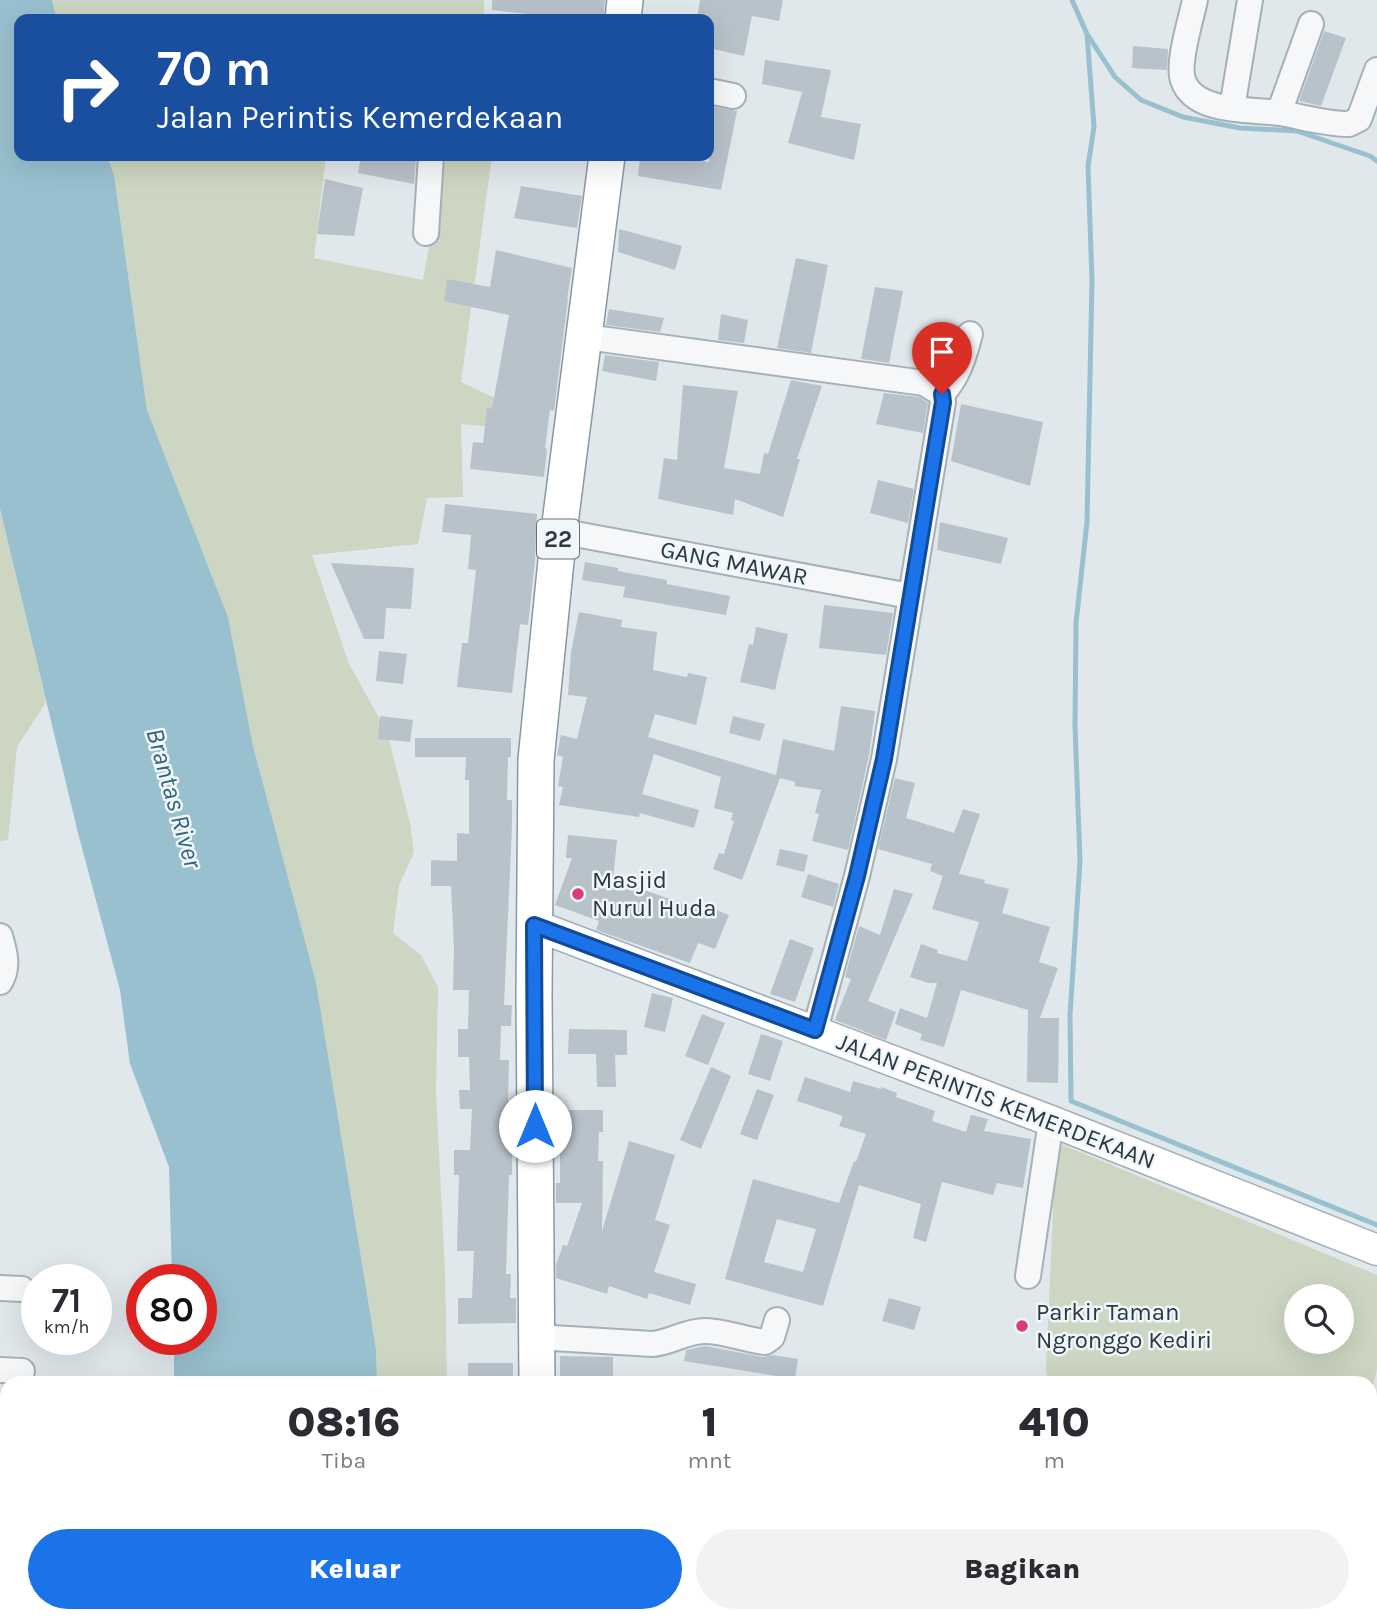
<!DOCTYPE html>
<html lang="id">
<head>
<meta charset="utf-8">
<style>
	:root { --surface:#fff; --page:#f2f2f3; --text:#2b2b33; --muted:#7c7c81; --accent:#1a73e8 }
	body { margin:0; font-family:Karla,sans-serif; background:var(--page); color:var(--text); height:100vh; display:flex; flex-direction:column; font-size:26px; white-space:nowrap }
	* { box-sizing:border-box; margin:0 }
	p { font-size:23px; color:var(--muted) }
	.icon { flex:none; width:38px; height:38px; fill:none; stroke:currentColor; stroke-width:2; stroke-linecap:round; stroke-linejoin:round }
	.map { position:relative; flex:1; overflow:hidden }
	.drawer { position:absolute; left:0px; top:1376px; width:1377px; height:247px; display:flex; flex-direction:column; background:var(--surface); border-radius:21px 21px 0 0; box-shadow:0 7px 28px #0002 }
	.drawer>* { flex:none }
	.banner { position:absolute; left:14px; top:14px; width:700px; height:147px; border-radius:14px; box-shadow:0 7px 28px #0002; background:#1a4fa0; color:#fff; overflow:hidden }
	.buttons { position:absolute; left:1284px; top:1284px; display:grid; gap:14px }
	.buttons a { display:grid; place-items:center; width:70px; height:70px; border-radius:50%; background:var(--surface); box-shadow:0 7px 28px #0002; font-size:35px }
	.speed { position:absolute; left:21px; top:1264px; display:flex; gap:14px; font-size:35px; font-weight:700; text-align:center }
	.speed>* { display:grid; place-content:center; width:91px; height:91px; border-radius:50%; background:var(--surface); box-shadow:0 7px 28px #0002; line-height:1 }
	.speed small { font-size:18px; font-weight:400 }
	.speed .limit { border:10px solid #d22; background:#fff; color:#111 }
	.pin { position:absolute; display:grid; place-items:center; width:60px; height:60px; color:#fff; margin:-72px -30px; border-radius:50% 50% 50% 0; rotate:-45deg; box-shadow:0 0 7px #0007 }
	.pin .icon { rotate:45deg }
	.me { position:absolute; width:77px; margin:-38px; rotate:0deg; stroke-linejoin:round; filter:drop-shadow(0 0 5px #0008) }
	.turn { display:flex; align-items:center; gap:24px; height:147px; padding:0 28px; font-size:32px }
	.turn .icon { width:91px; height:91px; stroke-width:2.5 }
	.turn b { display:block; font-size:49px; line-height:60px }
	.eta { display:flex; justify-content:space-evenly; align-items:center; height:119px; text-align:center }
	.eta b { font-size:42px; font-weight:800; line-height:49px }
	.cta { display:flex; gap:14px; margin-top:auto; padding:14px 28px }
	.cta a { flex:1; height:80px; border-radius:42px; background:var(--accent); color:#fff; font-size:28px; font-weight:800; line-height:80px; text-align:center }
	.cta a+a { background:var(--page); color:var(--text) }
	.map>svg:first-child { display:block }
	.green { fill:#ccd6c2; fill-rule:evenodd }
	.water { fill:#99c0cf }
	.lines { fill:none; stroke-linecap:round; stroke-linejoin:round }
	.stream { stroke:#99c0cf; stroke-width:5 }
	.building { fill:#b8c2ca; fill-rule:evenodd }
	.minor-casing { stroke:#a5b0b7; stroke-width:28 }
	.major-casing { stroke:#9fafb9; stroke-width:33 }
	.highway-casing { stroke:#8799a4; stroke-width:38 }
	.minor { stroke:#f5f7f9; stroke-width:24 }
	.major { stroke:#fff; stroke-width:30 }
	.highway { stroke:#fff; stroke-width:35 }
	.rail { stroke:#798b97; stroke-width:5; stroke-dasharray:3.5 7; stroke-linecap:butt }
	.route-casing { stroke:#114b97; stroke-width:18 }
	.route { stroke:#1a73e8; stroke-width:12 }
	.poi-dot { fill:#dd3a79; stroke:#f1f6f8; stroke-width:2.5 }
	.labels { text-anchor:middle; dominant-baseline:central; stroke-width:5; stroke-linejoin:round; paint-order:stroke }
	.shield { fill:#f1f6f8; stroke:#64727b; stroke-width:2 }
	.shield-label { font-size:23px; font-weight:bold; fill:#273a45 }
	.street-label { font-size:24px; fill:#273a45; stroke:#f1f6f8 }
	.poi-label { font-size:24px; fill:#273a45; stroke:#f1f6f8; text-anchor:start }
	.water-label { font-size:26px; font-style:italic; fill:#2d657e; stroke:#f1f6f8 }
</style>
</head>
<body>
<div class="map">
<svg width="1377" height="1621" viewBox="0 0 1377 1621">
	<rect width="100%" height="100%" fill="#e1e8ec"/>
	<path class="green" d="M52 0H484V19H57Z
		M107 156H326L314 258 423 280 445 156H492L461 382 503 402 502 428 461 424 463 497 427 498 418 544 312 555 349 664 387 732 410 823 414 852 399 886 393 933 421 955 438 987 436 1092 445 1271 447 1382H377L376 1349 316 982 253 746 228 617 147 410 114 175Z
		M0 509 46 702 17 747 8 840 0 841Z
		M1056 1142 1377 1275V1369L1370 1400V1382H1048L1046 1369ZM1297 1297H1342V1342H1297Z
		M386 1615H448V1621H386Z"/>
	<path class="water" d="M0 0H52L57 19H19V156H107L114 175 147 410 228 617 253 746 316 982 376 1349 377 1382H174V1339H201V1279H172L169 1167 130 1064 120 990 78 833 0 509Z
		M166 1615H386V1621H165Z"/>
	<g class="lines">
		<path class="stream" d="M1072 0 1087 34 1115 77 1141 100 1183 117 1240 128 1297 131 1370 156 1377 161
			M1087 34 1094 127 1088 166 1092 280 1087 522 1076 623 1075 725 1080 861 1070 1015 1071 1101 1377 1225"/>
	</g>
	<path class="building" d="M492 0H605L603 19H570L492 10Z
		M700 0H783L779 21 752 16 744 56 709 48V19H697Z
		M1324 31 1346 38 1321 106 1299 101Z
		M1133 46 1168 49 1167 70 1132 68Z
		M765 60 831 70 821 117 861 124 854 160 788 143 802 92 762 84Z
		M709 106 737 111 721 190 638 176 640 156H677L709 162Z
		M361 156H416L414 184 358 173Z
		M325 179 363 188 354 236 317 234Z
		M521 186 582 196 577 228 514 218Z
		M619 229 682 246 675 270 618 252Z
		M496 250 572 268 567 299H568L554 411 550 410 545 448 547 449 544 477 470 469 473 442 483 443 487 408 492 409 509 315 444 301 447 279 490 287Z
		M796 258 828 265 811 353 777 348Z
		M875 287 903 291 889 363 861 359Z
		M609 309 664 318 660 332 606 325Z
		M721 314 748 320 744 343 718 340Z
		M605 355 659 362 656 381 602 371Z
		M791 380 822 386 797 459H800L783 517 735 499 733 515 658 499 664 458 677 460 683 385 738 391 724 468 760 474 764 453 768 454Z
		M884 393 919 397 928 403 923 433 876 424Z
		M961 404 1043 422 1030 486 951 461Z
		M878 480 914 489 908 523 870 513Z
		M445 504 537 514 535 561 528 625 520 624 512 693 457 687 462 643H468L476 570 468 569 471 535 442 532Z
		M940 522 1008 538 1001 564 937 550Z
		M585 562 618 568V571L667 580V584L730 596 726 615 623 597 625 587 582 580Z
		M331 563 414 568 411 609 386 608 384 639H364Z
		M824 605 893 613 886 655 819 648Z
		M579 612 622 620 621 627 657 632 653 670 687 677 688 673 707 677 696 725 655 714 648 737 776 775 783 739 834 751 841 706 875 711 869 756 848 850 812 841 819 814 815 813 821 790 795 786V782L780 778 742 880 713 869 719 853 724 854 734 821 731 820 733 813 714 808 721 777 654 754 642 794 699 810 694 828 640 813 639 817 559 805 563 787 558 786 563 757 557 755 561 735 577 739 587 697 568 695 571 652Z
		M756 627 788 634 775 690 740 682 749 644 753 645Z
		M379 651 407 654 403 684 376 681Z
		M380 716 413 720 410 742 378 739Z
		M733 716 765 724 760 741 729 733Z
		M415 738H511V757H508L507 800H512V826L504 1005H512L511 1026H501L500 1060H509L507 1149H512V1175H509L506 1274H511L510 1298H516V1323L458 1324V1298H472L474 1251H457L459 1175H454V1150H470L472 1109H460L459 1090H470L469 1057H458V1029H468L469 990H453L454 947 451 886H431V860L457 861V833L469 834V780H465L466 757H415Z
		M895 778 915 783 906 818 954 833 963 809 980 814 959 874 985 880 984 883 1009 889 1002 913 1050 927 1039 962 1058 968 1040 1018H1059L1058 1083 1027 1082 1028 1010 961 990 944 1047 920 1040 922 1034 895 1024 900 1008 927 1018 937 983H928L910 977 921 944 938 950 937 953 967 961 979 922 932 909 943 876 930 871 932 864 878 849Z
		M568 835 617 840 613 879 712 914 714 909 729 915 715 949 698 943 690 963 596 930 599 921 555 905 572 858H566Z
		M780 849 808 855 804 872 776 865Z
		M808 874 839 884 833 907 801 897Z
		M894 889 913 894 868 1001 896 1012 886 1040 835 1020 851 979 845 977 859 926 880 935Z
		M790 939 814 948 795 1002 770 994Z
		M652 993 673 998 665 1032 644 1027Z
		M702 1014 725 1023 708 1065 685 1056Z
		M569 1029 627 1030V1055H615L616 1087H597L596 1054H568Z
		M761 1034 783 1041 770 1081 748 1074Z
		M711 1067 731 1076 701 1149 680 1140Z
		M805 1077 850 1092 853 1081 881 1089V1087L897 1093 896 1097 935 1111 932 1121 966 1132 971 1115 988 1119 984 1131 1031 1139 1023 1188 997 1183 993 1195 942 1182 926 1242 913 1238 921 1204 859 1185 823 1306 725 1279 753 1179 839 1203 854 1161 856 1162 866 1134 839 1126 843 1116 797 1101ZM777 1219 816 1229 803 1272 764 1262Z
		M757 1089 774 1095 757 1140 740 1134Z
		M555 1110H603V1132H599L598 1161H603L602 1231 629 1141 675 1155 655 1220 670 1225 654 1272 696 1284 690 1305 649 1293 647 1299 609 1286 607 1294 556 1278V1265L563 1245 567 1246 582 1203H556V1183H560V1131H555Z
		M889 1298 921 1307 914 1330 882 1321Z
		M705 1346 763 1357 773 1355 798 1359 795 1379 684 1361 686 1350Z
		M560 1356 613 1357V1378L560 1379Z
		M468 1363H513V1382H468Z"/>
	<g class="lines">
		<g class="minor-casing">
			<path id="minor" d="M1195 0C1191 20 1177 62 1183 80 1194 114 1252 109 1280 113 1303 117 1325 124 1349 124L1359 119 1377 70
				M709 91 733 96
				M1232 108 1250 0
				M1279 113 1311 24
				M426 233 431 156
				M586 337 924 383 942 394 943 402 884 759 857 876 815 1030
				M942 394C958 377 964 357 970 334
				M559 531 910 596
				M0 936C5 953 9 967 0 982
				M1028 1276 1051 1121
				M0 1288 22 1289
				M536 1337 652 1344C670 1343 685 1331 705 1331 725 1331 745 1340 765 1342L772 1337 777 1320
				M0 1370 22 1371
				M0 1473 7 1472
				M590 1615 664 1621"/>
		</g>
		<g class="major-casing">
			<path id="major" d="M534 925 1051 1121 1377 1250"/>
		</g>
		<g class="highway-casing">
			<path id="highway" d="M623 19 625 0
				M537 1382 534 995 536 760 559 531 607 156
				M538 1621V1615"/>
		</g>
		<use href="#minor" class="minor"/>
		<use href="#major" class="major"/>
		<use href="#highway" class="highway"/>
		<path class="rail" d="M1370 1440 1377 1411
			M1329 1621 1330 1615"/>
	</g>
	<g class="lines">
		<g class="route-casing">
			<path id="route" d="M535 1126 534 925 815 1030 857 876 884 759 943 402 942 394"/>
		</g>
		<use href="#route" class="route"/>
	</g>
	<g class="poi-dot">
		<circle cx="578" cy="894" r="7"/>
		<circle cx="1022" cy="1326" r="7"/>
	</g>
	<g class="labels">
		<rect class="shield" x="537" y="519.5" width="42" height="39" rx="5"/>
		<g class="shield-label">
			<text x="558" y="539">22</text>
		</g>
		<g class="street-label">
			<text transform="translate(734 563) rotate(11)">GANG MAWAR</text>
			<text transform="translate(996 1101) rotate(21)">JALAN PERINTIS KEMERDEKAAN</text>
		</g>
		<g class="poi-label">
			<text x="592" y="880">Masjid<tspan x="592" dy="28">Nurul Huda</tspan></text>
			<text x="1036" y="1312">Parkir Taman<tspan x="1036" dy="28">Ngronggo Kediri</tspan></text>
		</g>
		<g class="water-label">
			<text transform="translate(174 798) rotate(74)">Brantas River</text>
		</g>
	</g>
</svg>
<div class="buttons">
<a><svg class="icon" aria-label="search" viewBox="0 0 24 24"><circle cx="10" cy="10" r="6"/><path d="M15 15l6 6"/></svg></a>
</div>
<div class="speed"><div>71<small>km/h</small></div><div class="limit">80</div></div>
<div class="pin" style="left:942px;top:394px;background:#d93025"><svg class="icon" aria-label="arrive" viewBox="0 0 24 24"><path d="M6 21V4h12l-3 4 3 4H6"/></svg></div>
<svg class="me" style="left:535px;top:1126px" viewBox="-20 -20 40 40"><circle r="19" fill="#fff"/><path d="M0-13L10 11 0 6-10 11z" fill="#1a73e8"/></svg>
<div class="banner">
<div class="turn"><svg class="icon" aria-label="right" viewBox="0 0 24 24"><path d="M7 20v-9h11M14 6l5 5-5 5"/></svg><div><b>70 m</b>Jalan Perintis Kemerdekaan</div></div>
</div>
<section class="drawer">
<div class="eta">
<div><b>08:16</b><p>Tiba</p></div>
<div><b>1</b><p>mnt</p></div>
<div><b>410</b><p>m</p></div>
</div>
<div class="cta"><a>Keluar</a><a>Bagikan</a></div>
</section>
</div>
</body>
</html>
